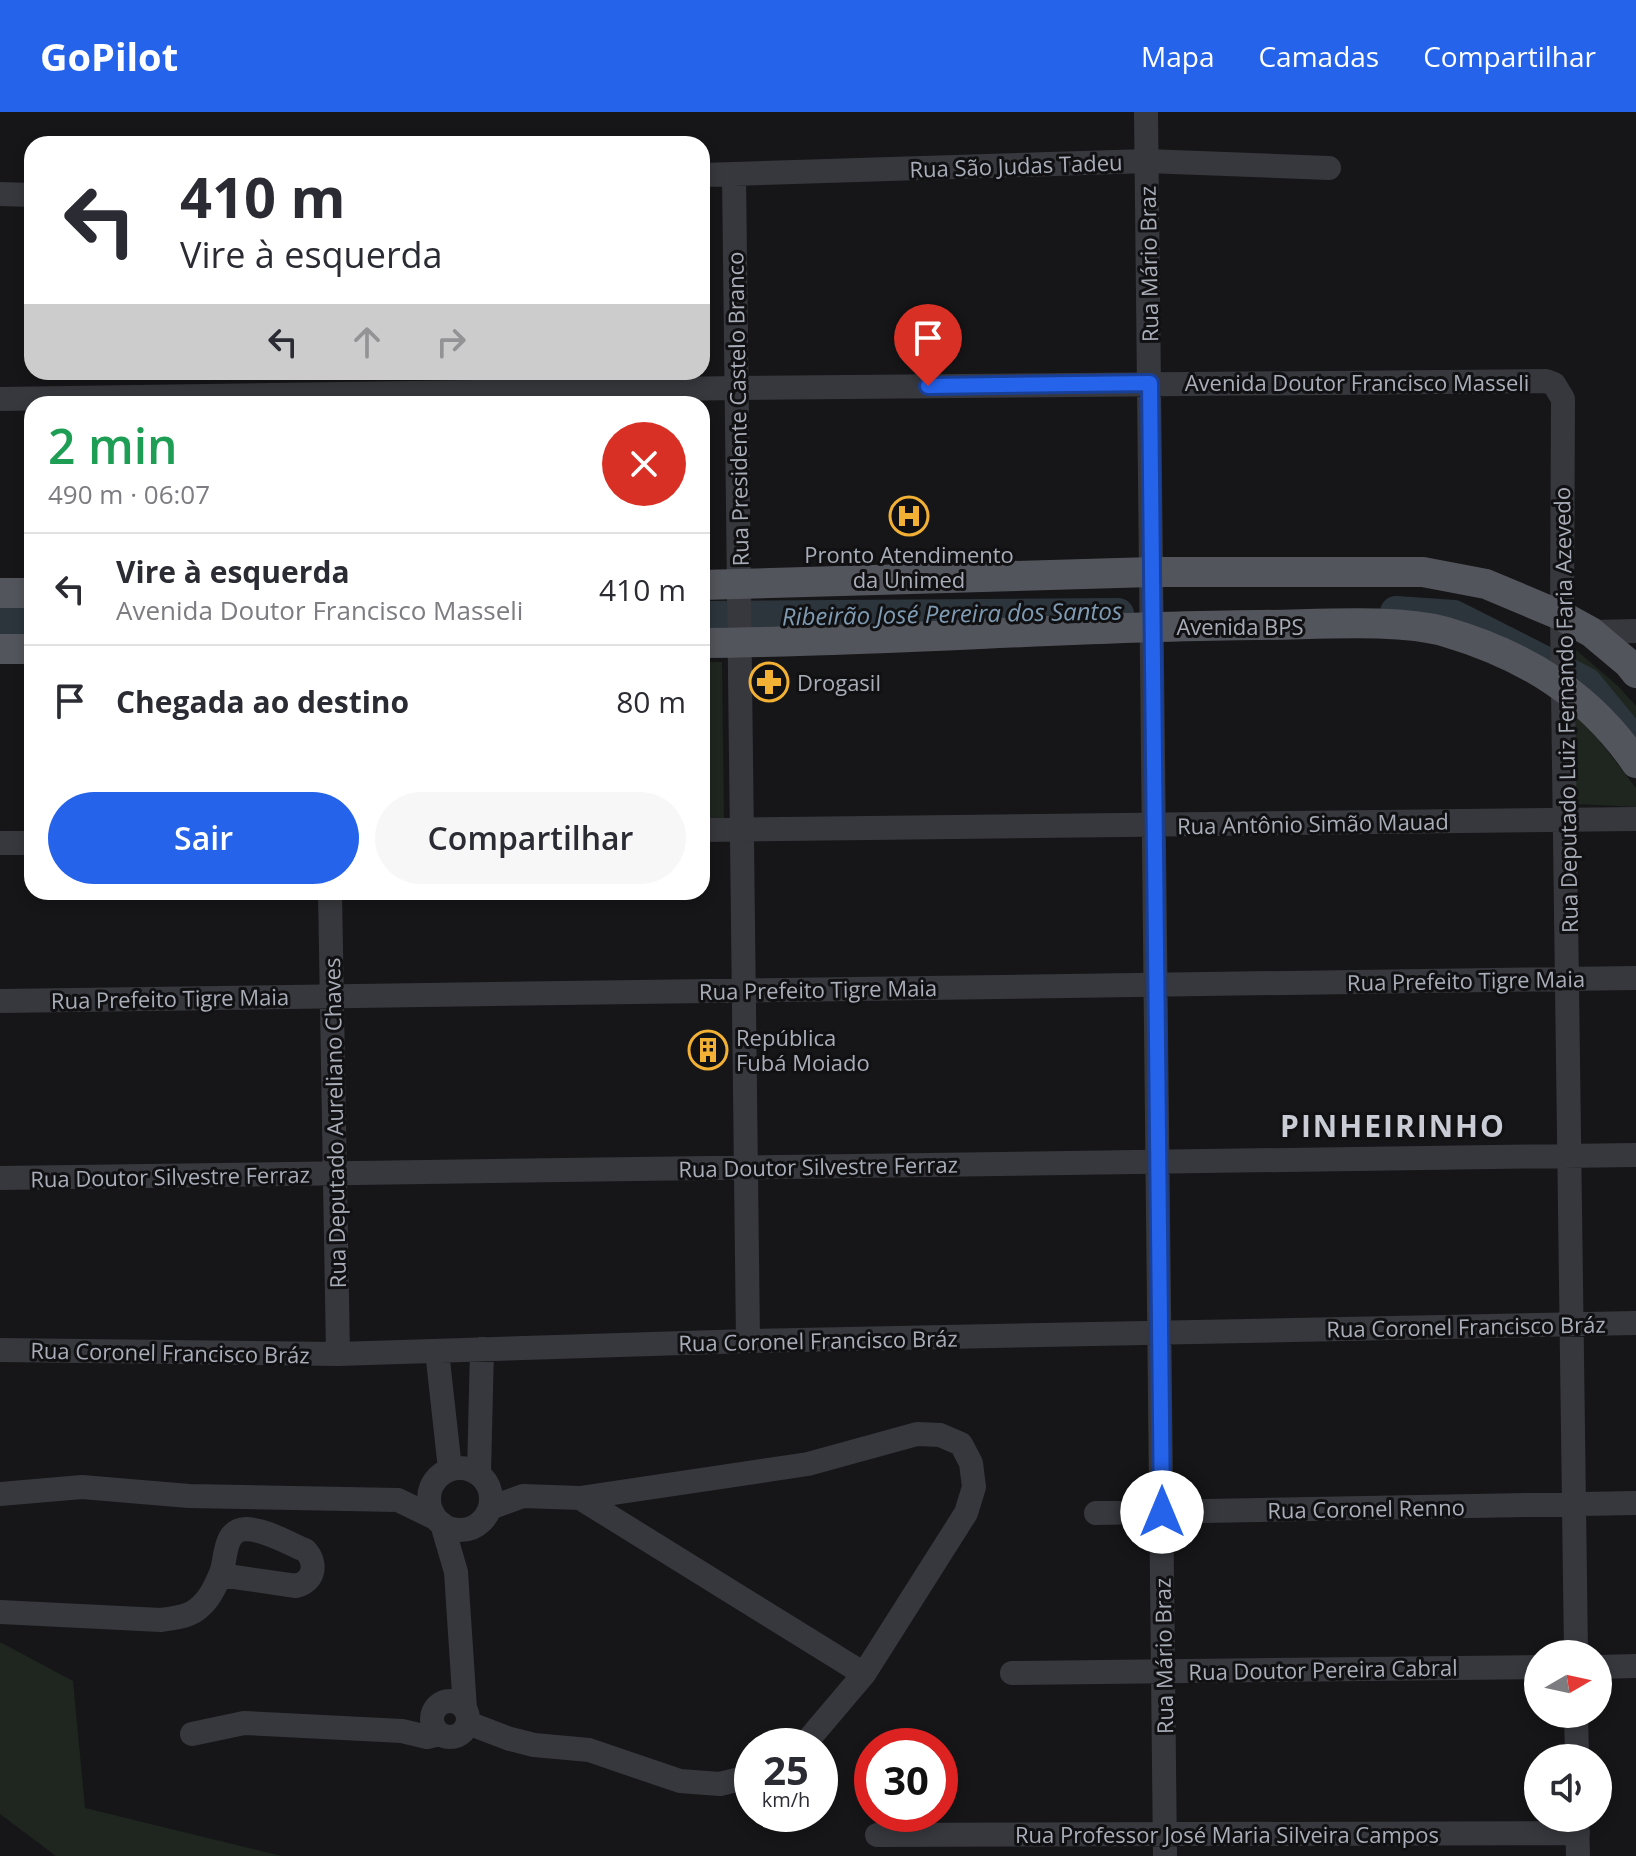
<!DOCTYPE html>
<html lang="pt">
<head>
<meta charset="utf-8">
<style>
	:root { --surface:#fff; --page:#f7f7f7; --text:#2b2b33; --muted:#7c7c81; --line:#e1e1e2; --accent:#2563eb }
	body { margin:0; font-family:"Open Sans",sans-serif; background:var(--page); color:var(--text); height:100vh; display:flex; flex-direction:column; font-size:30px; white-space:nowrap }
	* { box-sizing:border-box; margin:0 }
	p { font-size:26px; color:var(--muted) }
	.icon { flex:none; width:44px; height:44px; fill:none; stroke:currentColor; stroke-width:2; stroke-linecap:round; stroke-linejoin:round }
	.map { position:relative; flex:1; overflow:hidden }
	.details { position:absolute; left:24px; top:284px; width:686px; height:504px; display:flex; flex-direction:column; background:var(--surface); border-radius:24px; box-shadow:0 4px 12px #0003 }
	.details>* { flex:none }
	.top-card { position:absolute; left:24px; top:24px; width:686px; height:244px; border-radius:24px; box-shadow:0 4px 12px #0003; background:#fff; color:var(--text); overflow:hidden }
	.needle { width:52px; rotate:81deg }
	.tools { position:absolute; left:1524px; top:1528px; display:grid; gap:16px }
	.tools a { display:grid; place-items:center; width:88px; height:88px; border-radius:50%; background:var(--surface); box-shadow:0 4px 12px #0003; font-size:40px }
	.speed { position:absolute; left:734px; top:1616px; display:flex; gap:16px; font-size:40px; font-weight:700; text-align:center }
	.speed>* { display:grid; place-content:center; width:104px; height:104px; border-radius:50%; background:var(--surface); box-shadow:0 4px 12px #0003; line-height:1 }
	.speed small { font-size:20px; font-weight:400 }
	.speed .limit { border:12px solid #d22; background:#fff; color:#111 }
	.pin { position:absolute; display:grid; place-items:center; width:68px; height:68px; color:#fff; margin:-82px -34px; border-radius:50% 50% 50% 0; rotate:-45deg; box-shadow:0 0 8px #0007 }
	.pin .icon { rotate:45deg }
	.me { position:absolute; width:88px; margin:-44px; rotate:0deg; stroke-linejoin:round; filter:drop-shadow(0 0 6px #0008) }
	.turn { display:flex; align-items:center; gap:28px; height:168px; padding:0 24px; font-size:36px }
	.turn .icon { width:104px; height:104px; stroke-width:2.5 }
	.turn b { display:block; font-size:56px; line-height:68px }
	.lanes { display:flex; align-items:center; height:76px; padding:0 24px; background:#0003; justify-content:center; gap:40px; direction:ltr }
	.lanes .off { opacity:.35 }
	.round { display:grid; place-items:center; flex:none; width:84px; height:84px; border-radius:42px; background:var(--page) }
	.summary { display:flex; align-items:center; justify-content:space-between; height:136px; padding:0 24px }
	h1 { font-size:48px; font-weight:600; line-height:60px; color:#1e9e55 }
	.cta { display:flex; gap:16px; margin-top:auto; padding:16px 24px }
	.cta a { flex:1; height:92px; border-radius:48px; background:var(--accent); color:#fff; font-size:32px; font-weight:600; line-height:92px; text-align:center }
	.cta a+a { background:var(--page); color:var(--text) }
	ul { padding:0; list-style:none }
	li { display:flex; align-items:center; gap:24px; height:112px; padding:0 24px; border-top:2px solid var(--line) }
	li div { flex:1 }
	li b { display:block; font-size:30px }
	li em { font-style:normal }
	header { display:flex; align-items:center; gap:48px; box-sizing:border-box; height:112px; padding:0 40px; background:var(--accent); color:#fff }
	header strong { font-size:38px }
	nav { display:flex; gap:44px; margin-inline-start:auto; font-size:28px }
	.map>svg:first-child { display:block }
	.green { fill:#1e261f }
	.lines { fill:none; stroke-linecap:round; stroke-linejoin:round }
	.river { stroke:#2c353c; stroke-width:32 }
	.minor { stroke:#37383d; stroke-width:24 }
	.major { stroke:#53555c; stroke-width:30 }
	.route-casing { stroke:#184099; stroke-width:20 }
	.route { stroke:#2563eb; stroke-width:14 }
	.labels { text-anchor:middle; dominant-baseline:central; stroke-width:6; stroke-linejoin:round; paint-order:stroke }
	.street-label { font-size:22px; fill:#a8adb8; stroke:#111113 }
	.poi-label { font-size:22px; fill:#a8adb8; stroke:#111113; text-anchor:start }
	.water-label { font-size:24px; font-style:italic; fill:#7f9bb3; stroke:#111113 }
	.district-label { font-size:30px; font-weight:bold; letter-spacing:2px; fill:#c9ccd4; stroke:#111113 }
</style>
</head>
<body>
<header>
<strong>GoPilot</strong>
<nav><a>Mapa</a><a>Camadas</a><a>Compartilhar</a></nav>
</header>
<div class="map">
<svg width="1636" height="1744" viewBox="0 0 1636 1744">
	<rect width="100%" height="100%" fill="#161618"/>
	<path class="green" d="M1576 538 1618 574 1636 594V638L1576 569Z
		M702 550H722L724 709H702Z
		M1572 593 1636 676V695L1576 692Z
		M0 1530 73 1569 85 1696 282 1744H56L0 1702Z"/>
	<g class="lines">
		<path class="river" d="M1396 500 1454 504 1586 571 1624 617
			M702 505 1118 502
			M0 511H32"/>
		<path class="minor" d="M1146 0 1165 1744
			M702 63 1147 49 1329 56
			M734 63 748 1229
			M0 82 32 83
			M0 287 738 276 1546 269 1554 272 1563 287 1562 504 1576 1542
			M1591 520 1636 519
			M702 718 1636 707
			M0 731H32
			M330 780 338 1242
			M0 889 1636 866
			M0 1066 1636 1043
			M0 1238 338 1242 748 1229 1636 1211
			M437 1239 450 1357
			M429 1387a31 31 0 1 1 62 0a31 31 0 1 1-62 0Z
			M479 1361 482 1237
			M0 1382 82 1375 189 1384 398 1388 435 1406
			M580 1386 864 1562
			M490 1396 523 1384 580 1386 808 1352 917 1322 940 1323 961 1332 971 1351 974 1375 966 1401 864 1562 803 1634
			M1096 1401 1636 1391
			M442 1412 456 1460 465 1597
			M0 1500 161 1508C175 1506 190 1505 201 1494 209 1487 217 1471 221 1461 227 1445 223 1418 246 1417 264 1417 288 1431 305 1438 318 1451 314 1470 296 1474L220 1463
			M1598 1555 1636 1554
			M1012 1561 1538 1555
			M432 1607a18 18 0 1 1 36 0a18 18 0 1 1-36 0Z
			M1576 1602 1577 1646
			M468 1611 510 1627 534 1633 589 1638 680 1669 720 1672 752 1664
			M192 1622 244 1611 402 1619 427 1625 439 1622
			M1577 1706 1578 1744
			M877 1723 1578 1721"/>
		<path class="major" d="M702 473 1152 460H1423L1486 472 1562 504 1591 520 1628 551 1636 561
			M0 481H32
			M702 531C888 530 1073 514 1259 513 1312 513 1397 506 1446 520 1524 543 1589 582 1636 651
			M0 537H32"/>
	</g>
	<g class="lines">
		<g class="route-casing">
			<path id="route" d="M928 274 1150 271 1162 1400"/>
		</g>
		<use href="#route" class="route"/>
	</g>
	<defs>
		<g id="hospital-ring" transform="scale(2)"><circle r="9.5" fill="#111113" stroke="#f2b134" stroke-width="1.5"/><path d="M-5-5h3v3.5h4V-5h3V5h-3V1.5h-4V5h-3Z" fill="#f2b134"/></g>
		<g id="pharmacy-ring" transform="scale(2)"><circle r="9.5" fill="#111113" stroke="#f2b134" stroke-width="1.5"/><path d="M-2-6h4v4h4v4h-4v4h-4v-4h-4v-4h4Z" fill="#f2b134"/></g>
		<g id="building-ring" transform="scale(2)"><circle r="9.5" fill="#111113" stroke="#f2b134" stroke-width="1.5"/><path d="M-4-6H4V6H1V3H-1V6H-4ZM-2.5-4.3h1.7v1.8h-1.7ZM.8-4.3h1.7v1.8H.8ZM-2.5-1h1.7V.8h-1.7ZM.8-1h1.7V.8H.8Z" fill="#f2b134"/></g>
	</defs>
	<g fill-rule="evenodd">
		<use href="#hospital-ring" x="909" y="404"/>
		<use href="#pharmacy-ring" x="769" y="570"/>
		<use href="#building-ring" x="708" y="938"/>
	</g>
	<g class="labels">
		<g class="street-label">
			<text transform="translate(1016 53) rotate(-2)">Rua São Judas Tadeu</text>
			<text transform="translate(1148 152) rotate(-91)">Rua Mário Braz</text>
			<text x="1357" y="270">Avenida Doutor Francisco Masseli</text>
			<text transform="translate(737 297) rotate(-91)">Rua Presidente Castelo Branco</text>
			<text x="1240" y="514">Avenida BPS</text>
			<text transform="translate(1565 598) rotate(-91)">Rua Deputado Luiz Fernando Faria Azevedo</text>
			<text transform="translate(1313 711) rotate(-1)">Rua Antônio Simão Mauad</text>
			<text transform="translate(1466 868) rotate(-1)">Rua Prefeito Tigre Maia</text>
			<text transform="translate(818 877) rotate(-1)">Rua Prefeito Tigre Maia</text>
			<text transform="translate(170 886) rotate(-1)">Rua Prefeito Tigre Maia</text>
			<text transform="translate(334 1011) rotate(-91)">Rua Deputado Aureliano Chaves</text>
			<text transform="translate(818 1054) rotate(-1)">Rua Doutor Silvestre Ferraz</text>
			<text transform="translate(170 1064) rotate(-1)">Rua Doutor Silvestre Ferraz</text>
			<text transform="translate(1466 1214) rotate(-1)">Rua Coronel Francisco Bráz</text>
			<text transform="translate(818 1228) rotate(-1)">Rua Coronel Francisco Bráz</text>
			<text transform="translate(170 1240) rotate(1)">Rua Coronel Francisco Bráz</text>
			<text transform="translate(1366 1396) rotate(-1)">Rua Coronel Renno</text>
			<text transform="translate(1163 1544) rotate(-91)">Rua Mário Braz</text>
			<text transform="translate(1323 1557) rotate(-1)">Rua Doutor Pereira Cabral</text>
			<text x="1227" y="1722">Rua Professor José Maria Silveira Campos</text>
		</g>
		<g class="poi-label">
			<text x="909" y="442" text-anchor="middle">Pronto Atendimento<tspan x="909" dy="25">da Unimed</tspan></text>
			<text x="797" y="570">Drogasil</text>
			<text x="736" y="925">República<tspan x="736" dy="25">Fubá Moiado</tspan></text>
		</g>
		<g class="water-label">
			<text transform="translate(952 501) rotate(-1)">Ribeirão José Pereira dos Santos</text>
		</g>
		<g class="district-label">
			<text x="1393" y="1013">PINHEIRINHO</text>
		</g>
	</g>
</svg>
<div class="tools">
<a><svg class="needle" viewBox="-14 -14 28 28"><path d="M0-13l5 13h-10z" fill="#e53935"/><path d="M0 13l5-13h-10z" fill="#7c7c81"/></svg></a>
<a><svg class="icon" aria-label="sound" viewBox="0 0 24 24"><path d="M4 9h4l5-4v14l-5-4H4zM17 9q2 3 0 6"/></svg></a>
</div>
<div class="speed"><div>25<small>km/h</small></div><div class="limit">30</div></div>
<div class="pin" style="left:928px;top:274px;background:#d93025"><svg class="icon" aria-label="arrive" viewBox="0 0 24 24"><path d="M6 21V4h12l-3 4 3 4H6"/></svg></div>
<svg class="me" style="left:1162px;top:1400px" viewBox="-20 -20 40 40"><circle r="19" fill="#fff"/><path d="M0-13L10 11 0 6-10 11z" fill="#2563eb"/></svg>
<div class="top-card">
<div class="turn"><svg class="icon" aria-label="left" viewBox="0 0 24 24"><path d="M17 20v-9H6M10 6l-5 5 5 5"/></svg><div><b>410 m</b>Vire à esquerda</div></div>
<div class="lanes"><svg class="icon" aria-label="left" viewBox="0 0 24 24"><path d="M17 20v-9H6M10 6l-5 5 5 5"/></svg><svg class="icon off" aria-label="ahead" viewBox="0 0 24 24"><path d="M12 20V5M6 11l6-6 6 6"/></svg><svg class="icon off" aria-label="right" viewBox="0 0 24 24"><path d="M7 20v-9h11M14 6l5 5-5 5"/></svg></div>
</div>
<section class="details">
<div class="summary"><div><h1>2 min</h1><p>490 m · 06:07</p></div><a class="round" style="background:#d93025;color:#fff"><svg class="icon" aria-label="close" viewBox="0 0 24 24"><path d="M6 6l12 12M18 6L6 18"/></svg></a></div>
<ul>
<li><svg class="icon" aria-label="left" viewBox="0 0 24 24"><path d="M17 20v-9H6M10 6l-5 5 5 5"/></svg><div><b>Vire à esquerda</b><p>Avenida Doutor Francisco Masseli</p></div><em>410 m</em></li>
<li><svg class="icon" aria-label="arrive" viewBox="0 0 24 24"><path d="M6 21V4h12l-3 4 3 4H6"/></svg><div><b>Chegada ao destino</b></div><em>80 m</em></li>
</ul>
<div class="cta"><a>Sair</a><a>Compartilhar</a></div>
</section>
</div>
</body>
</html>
